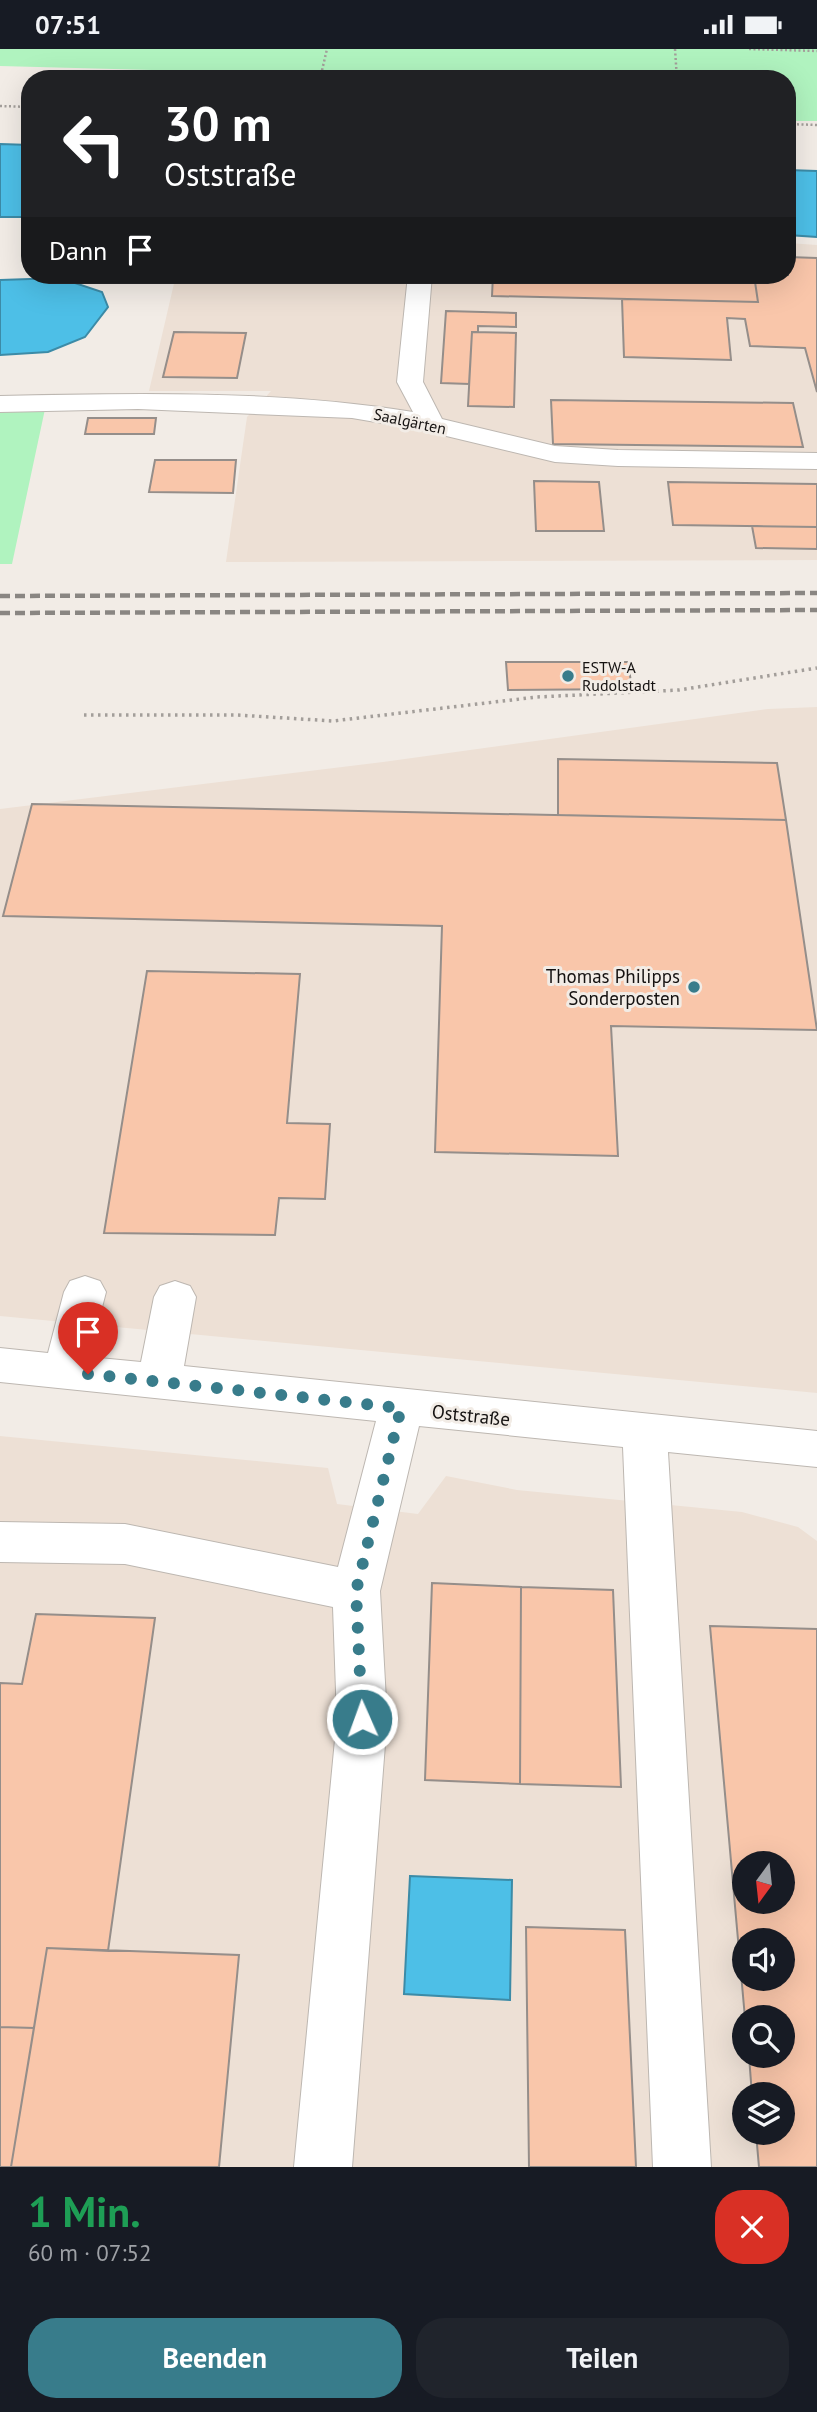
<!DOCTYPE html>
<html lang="de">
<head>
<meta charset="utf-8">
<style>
	:root { --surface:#171b24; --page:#20242c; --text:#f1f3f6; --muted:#9ea1a6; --accent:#387c8b }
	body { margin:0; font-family:"PT Sans",sans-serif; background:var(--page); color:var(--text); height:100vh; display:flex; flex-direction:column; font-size:26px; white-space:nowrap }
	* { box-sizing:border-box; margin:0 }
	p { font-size:23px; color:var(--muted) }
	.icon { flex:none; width:38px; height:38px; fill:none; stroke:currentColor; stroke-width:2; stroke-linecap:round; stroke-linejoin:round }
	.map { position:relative; height:2118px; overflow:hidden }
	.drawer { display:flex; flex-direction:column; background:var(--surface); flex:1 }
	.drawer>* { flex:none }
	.hud { position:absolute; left:21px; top:21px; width:775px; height:214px; border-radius:28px; box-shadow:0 7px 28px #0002; background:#202124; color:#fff; overflow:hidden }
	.needle { width:46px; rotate:195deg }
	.controls { position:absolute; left:732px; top:1802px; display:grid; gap:14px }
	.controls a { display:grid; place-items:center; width:63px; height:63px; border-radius:50%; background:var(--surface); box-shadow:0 7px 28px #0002; font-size:35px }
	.pin { position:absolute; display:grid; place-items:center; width:60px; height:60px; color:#fff; margin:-72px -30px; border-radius:50% 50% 50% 0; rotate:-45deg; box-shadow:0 0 7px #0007 }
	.pin .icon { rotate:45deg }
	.me { position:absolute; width:77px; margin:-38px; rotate:358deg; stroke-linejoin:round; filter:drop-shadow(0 0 5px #0008) }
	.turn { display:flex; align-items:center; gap:24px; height:147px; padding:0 28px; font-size:32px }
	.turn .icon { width:91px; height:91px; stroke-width:2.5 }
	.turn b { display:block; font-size:49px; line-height:60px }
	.then { display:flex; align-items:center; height:66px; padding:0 28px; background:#0003; gap:14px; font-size:26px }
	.round { display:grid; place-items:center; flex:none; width:74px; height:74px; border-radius:28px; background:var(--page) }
	.overview { display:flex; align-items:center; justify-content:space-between; height:119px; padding:0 28px }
	h1 { font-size:42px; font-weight:700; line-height:52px; color:#1e9e55 }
	.button { display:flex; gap:14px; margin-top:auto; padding:14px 28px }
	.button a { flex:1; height:80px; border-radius:28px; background:var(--accent); color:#fff; font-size:28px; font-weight:700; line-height:80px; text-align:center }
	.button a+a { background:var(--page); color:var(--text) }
	.status { display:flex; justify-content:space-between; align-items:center; height:49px; padding:0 35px; background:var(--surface); direction:ltr }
	.status svg { height:19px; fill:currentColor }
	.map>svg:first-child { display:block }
	.built { fill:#ede0d5; fill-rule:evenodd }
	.green { fill:#b0f3bf }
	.water { fill:#4dbfe7; stroke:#3c8ba7; stroke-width:2 }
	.building { fill:#f9c6aa; stroke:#958e8a; stroke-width:2; fill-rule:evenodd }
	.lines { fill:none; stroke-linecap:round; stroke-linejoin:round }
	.minor-casing { stroke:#bdb7b1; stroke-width:2 }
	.path-far1 { stroke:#a39e9a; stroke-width:2.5; stroke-dasharray:2 2.5; stroke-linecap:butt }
	.path { stroke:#a39e9a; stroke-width:3.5; stroke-dasharray:2.5 4.5; stroke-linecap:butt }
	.minor { fill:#fff; fill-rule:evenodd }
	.rail { stroke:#8a8682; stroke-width:4.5; stroke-dasharray:10 5; stroke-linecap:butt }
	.route { stroke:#387c8b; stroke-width:12; stroke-dasharray:0 21.6 }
	.poi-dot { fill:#387c8b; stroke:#f2ece6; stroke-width:2.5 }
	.labels { text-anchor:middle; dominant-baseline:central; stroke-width:6; stroke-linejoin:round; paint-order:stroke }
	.far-street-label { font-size:16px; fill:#151211; stroke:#f2ece6 }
	.far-poi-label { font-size:16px; fill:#151211; stroke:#f2ece6; text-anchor:start }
	.poi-label { font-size:19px; fill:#151211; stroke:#f2ece6; text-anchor:end }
	.street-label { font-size:19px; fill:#151211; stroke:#f2ece6 }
</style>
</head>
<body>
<div class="status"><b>07:51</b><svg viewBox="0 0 49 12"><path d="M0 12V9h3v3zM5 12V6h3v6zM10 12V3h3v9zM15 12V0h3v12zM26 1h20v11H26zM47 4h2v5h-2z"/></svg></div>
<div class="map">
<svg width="817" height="2118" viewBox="0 0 817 2118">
	<rect width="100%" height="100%" fill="#f2ece6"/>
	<path class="built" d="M788 194 817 196V511L226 513 247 368 271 342H149L176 226H788Z
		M817 658V1344L0 1267V760L383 713 768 660Z
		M0 1387 328 1419 337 1455 418 1465 446 1427 517 1441 742 1463 798 1478 817 1492V2118H0ZM744 1815H782V1853H744ZM744 1892H782V1930H744ZM744 1969H782V2007H744ZM744 2046H782V2084H744Z"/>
	<path class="green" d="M0 0H817V72H788V30H306V25L0 17Z
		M45 360 12 515H0V361Z"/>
	<path class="water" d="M0 95 30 96V168H0Z
		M788 121 817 122V188L788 186Z
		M60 229 102 243 108 258 85 288 48 303 0 306V231Z
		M410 1827 512 1831 510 1951 404 1945Z"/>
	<path class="building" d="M788 208 817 209V343L805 299 750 297 745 270 727 269 731 311 624 308 622 250 758 253 754 226H788Z
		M493 226H754L758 253 492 247Z
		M446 262 516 264V278L478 277V283H472L469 335 441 334Z
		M174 283 246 284 237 329 163 328Z
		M472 283 516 284 514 358 468 357Z
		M551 351 793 354 803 398 553 395Z
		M88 369H156L154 385H85Z
		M155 411H236L233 444 149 443Z
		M534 432 599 433 604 482H536Z
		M668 433 817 435V478L673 476Z
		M752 477 817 478V500L756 499Z
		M506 613H628L632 640 508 641Z
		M558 710 777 714 786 771 558 766Z
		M32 755 786 771 817 981 611 977 618 1107 435 1103 442 877 3 867Z
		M147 922 300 925 287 1074 330 1075 325 1150 279 1149 275 1186 104 1184Z
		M432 1534 521 1538 520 1735 425 1731Z
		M521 1538 613 1541 621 1738 520 1735Z
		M36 1565 155 1569 108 1902 47 1899 34 1979 0 1978V1634L22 1635Z
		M710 1577 817 1580V2118H759L756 2084H782V2046H752L749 2007H782V1969H745ZM744 1815H782V1853H744ZM744 1892H782V1930H744Z
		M526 1878 625 1881 636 2118H529Z
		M47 1899 239 1906 219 2118H11Z
		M0 1978 34 1979 11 2118H0Z"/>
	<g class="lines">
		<g class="minor-casing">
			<path id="minor" d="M408 226H432L423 333 442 370 555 397 618 401 817 404V420L618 417 555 413 417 380 352 369 138 360 0 363V347C137 344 277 341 413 363L397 333Z
				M85 1227 100 1232 106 1243 89 1308 141 1313 154 1248 160 1237 175 1232 190 1237 196 1248 184 1317 817 1382V1418L668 1403 711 2118H653L623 1398 419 1377 380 1542 387 1670 352 2118H294L337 1670 333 1558 125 1515 0 1513V1473L125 1475 338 1518 376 1372 0 1333V1299L48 1304 64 1243 70 1232Z"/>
		</g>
		<path class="path-far1" d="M675 0 677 30
			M749 0 817 2
			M320 30 327 0
			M0 57 30 58
			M788 75 817 76"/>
		<path class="path" d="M84 666H237L333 672 537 648 679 641 817 619"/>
		<use href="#minor" class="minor"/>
		<path class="rail" d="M0 547 817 544
			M0 564 817 561"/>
	</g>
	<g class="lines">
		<path class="route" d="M88 1325 401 1359 356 1542 362 1670"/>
	</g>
	<g class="poi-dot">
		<circle cx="568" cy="627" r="7"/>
		<circle cx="694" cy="938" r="7"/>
	</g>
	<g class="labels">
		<g class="far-street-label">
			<text transform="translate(410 372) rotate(12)">Saalgärten</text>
		</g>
		<g class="far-poi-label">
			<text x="582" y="618">ESTW-A<tspan x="582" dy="18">Rudolstadt</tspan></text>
		</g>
		<g class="poi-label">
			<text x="680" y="927">Thomas Philipps<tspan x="680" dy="22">Sonderposten</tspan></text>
		</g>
		<g class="street-label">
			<text transform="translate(471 1366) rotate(6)">Oststraße</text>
		</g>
	</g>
</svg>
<div class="controls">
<a><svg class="needle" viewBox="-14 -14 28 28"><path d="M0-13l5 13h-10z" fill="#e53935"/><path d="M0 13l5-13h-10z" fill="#9ea1a6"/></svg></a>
<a><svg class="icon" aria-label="sound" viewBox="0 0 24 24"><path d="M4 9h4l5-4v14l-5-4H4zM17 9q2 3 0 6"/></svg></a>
<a><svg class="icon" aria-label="search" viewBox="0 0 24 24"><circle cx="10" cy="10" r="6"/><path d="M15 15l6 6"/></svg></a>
<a><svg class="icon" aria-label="layers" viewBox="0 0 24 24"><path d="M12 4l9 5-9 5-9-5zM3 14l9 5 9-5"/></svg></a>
</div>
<div class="pin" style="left:88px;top:1325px;background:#d93025"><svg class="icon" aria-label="arrive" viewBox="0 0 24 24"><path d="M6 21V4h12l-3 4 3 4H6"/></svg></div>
<svg class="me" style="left:362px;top:1670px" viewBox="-20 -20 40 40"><circle r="17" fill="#387c8b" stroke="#fff" stroke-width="3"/><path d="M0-11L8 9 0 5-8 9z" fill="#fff"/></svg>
<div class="hud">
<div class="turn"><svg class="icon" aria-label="left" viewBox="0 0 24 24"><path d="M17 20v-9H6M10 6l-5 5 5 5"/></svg><div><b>30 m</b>Oststraße</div></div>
<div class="then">Dann<svg class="icon" aria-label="arrive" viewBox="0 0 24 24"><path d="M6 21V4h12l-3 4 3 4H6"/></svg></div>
</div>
</div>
<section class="drawer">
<div class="overview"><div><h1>1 Min.</h1><p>60 m · 07:52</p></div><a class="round" style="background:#d93025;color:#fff"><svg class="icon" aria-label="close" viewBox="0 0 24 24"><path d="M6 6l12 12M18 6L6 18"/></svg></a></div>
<div class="button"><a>Beenden</a><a>Teilen</a></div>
</section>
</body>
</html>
